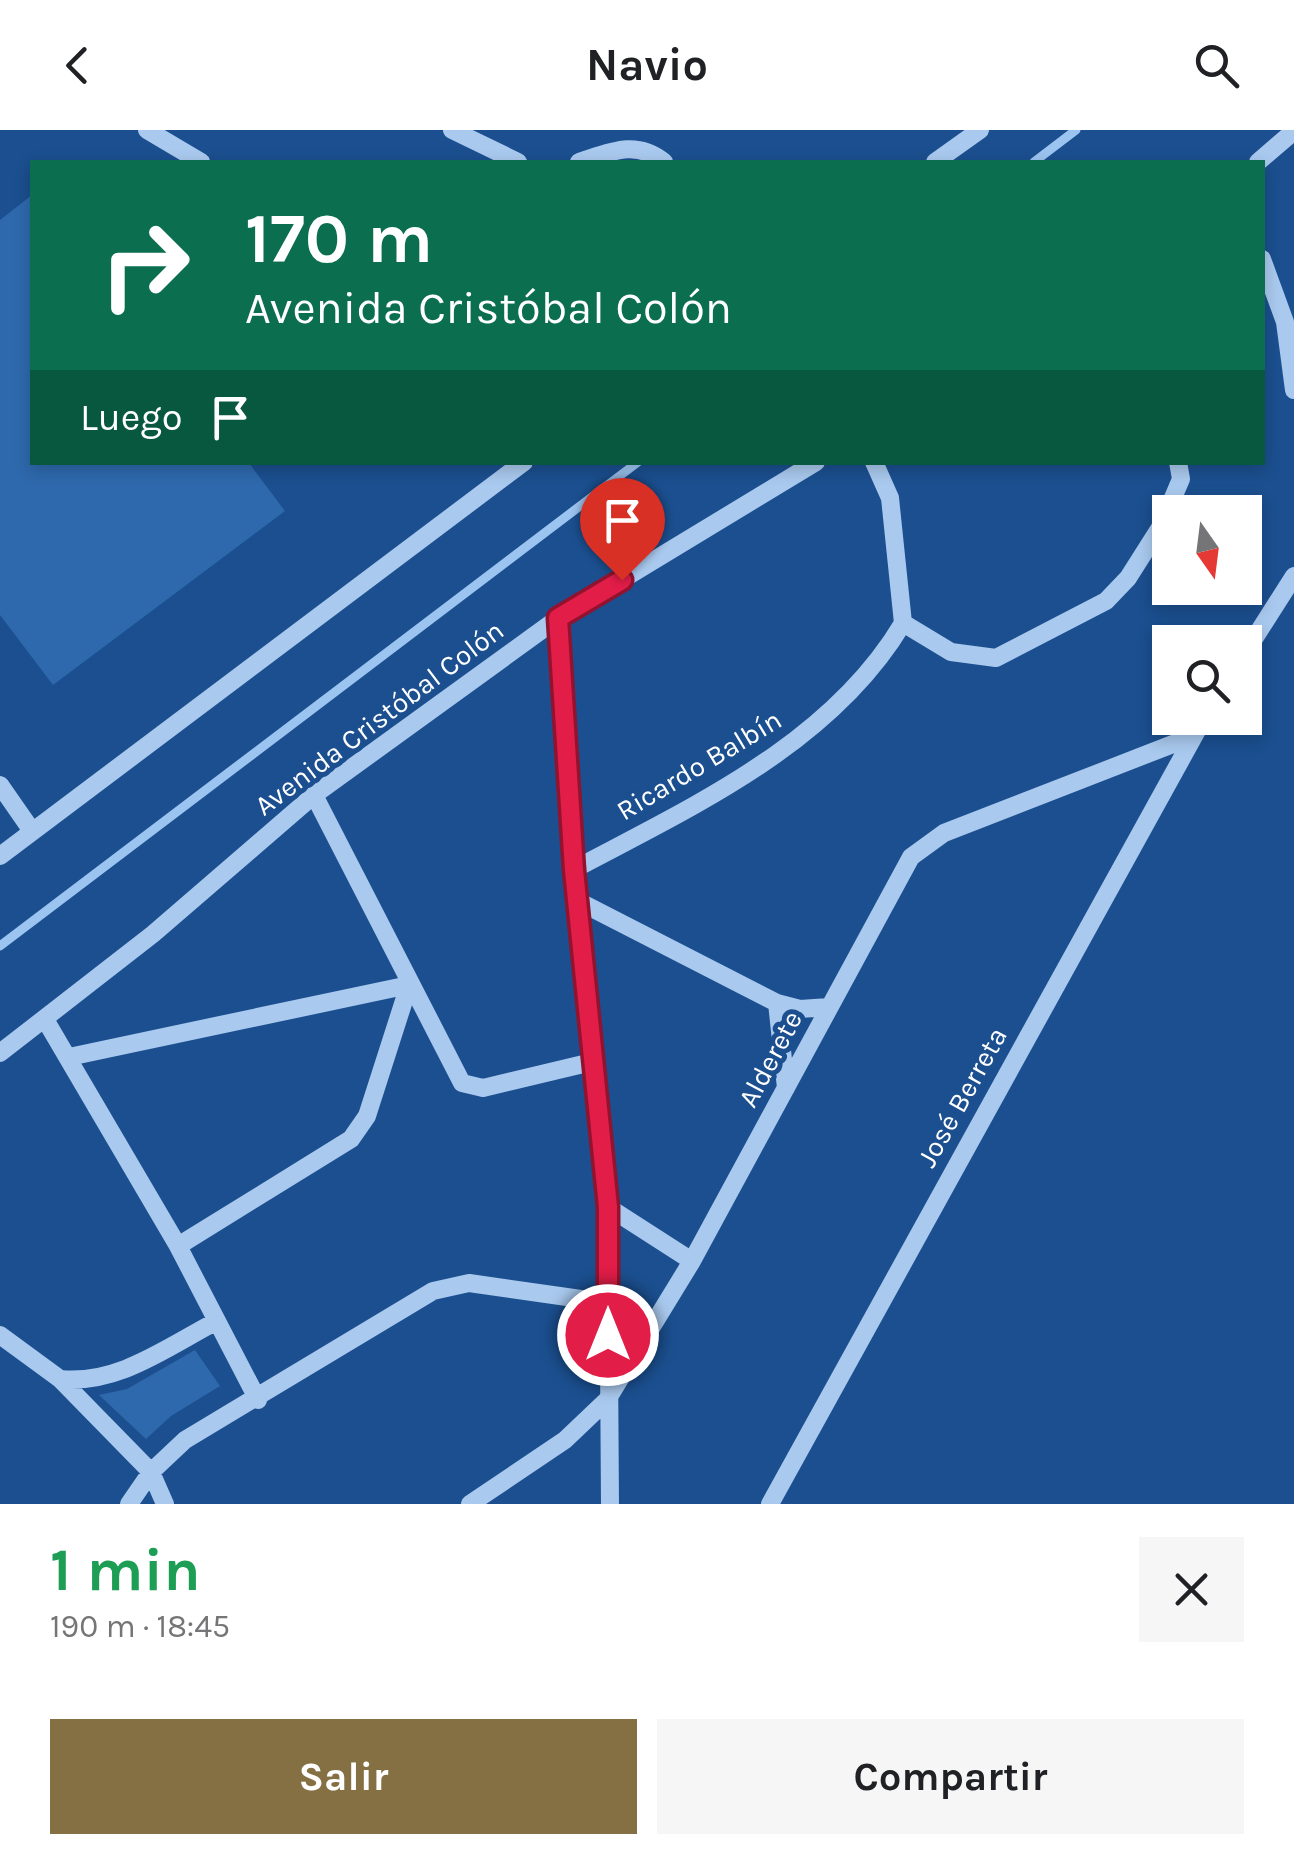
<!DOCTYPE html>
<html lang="es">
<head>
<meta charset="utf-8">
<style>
	:root { --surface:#fff; --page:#f6f6f6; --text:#202124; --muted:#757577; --accent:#847042 }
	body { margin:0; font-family:Karla,sans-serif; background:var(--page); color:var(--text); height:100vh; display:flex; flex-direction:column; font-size:38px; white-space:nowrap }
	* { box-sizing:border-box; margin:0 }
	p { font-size:32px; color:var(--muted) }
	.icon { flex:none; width:55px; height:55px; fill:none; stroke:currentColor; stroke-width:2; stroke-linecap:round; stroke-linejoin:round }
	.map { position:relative; height:1374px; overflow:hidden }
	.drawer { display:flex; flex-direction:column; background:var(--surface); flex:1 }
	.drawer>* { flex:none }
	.top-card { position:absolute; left:30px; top:30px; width:1235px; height:305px; border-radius:0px; box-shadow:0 5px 15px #0003; background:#0b6e4f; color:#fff; overflow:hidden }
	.needle { width:65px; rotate:166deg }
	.buttons { position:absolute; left:1152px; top:365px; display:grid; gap:20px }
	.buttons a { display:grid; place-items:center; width:110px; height:110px; border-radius:0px; background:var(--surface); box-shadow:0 5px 15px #0003; font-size:50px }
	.pin { position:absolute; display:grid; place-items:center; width:85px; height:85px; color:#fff; margin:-102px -42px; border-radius:50% 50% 50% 0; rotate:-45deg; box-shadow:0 0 10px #0007 }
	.pin .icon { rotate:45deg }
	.me { position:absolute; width:110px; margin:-55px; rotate:0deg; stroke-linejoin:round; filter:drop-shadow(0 0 8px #0008) }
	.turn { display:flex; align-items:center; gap:35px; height:210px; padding:0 50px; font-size:45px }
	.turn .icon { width:130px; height:130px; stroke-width:2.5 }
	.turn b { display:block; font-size:70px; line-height:85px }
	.then { display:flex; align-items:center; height:95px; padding:0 50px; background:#0003; gap:20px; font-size:38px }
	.round { display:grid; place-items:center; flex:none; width:105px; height:105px; border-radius:0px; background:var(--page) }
	.head { display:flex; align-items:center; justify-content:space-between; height:170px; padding:0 50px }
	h1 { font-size:60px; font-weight:700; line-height:75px; color:#1e9e55 }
	.button { display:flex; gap:20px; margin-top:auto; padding:20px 50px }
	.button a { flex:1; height:115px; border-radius:0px; background:var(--accent); color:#fff; font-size:40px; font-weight:700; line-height:115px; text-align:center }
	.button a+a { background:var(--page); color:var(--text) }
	header { display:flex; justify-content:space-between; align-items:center; height:130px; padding:0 50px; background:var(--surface); font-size:45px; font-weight:700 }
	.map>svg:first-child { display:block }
	.green { fill:#2e69ad }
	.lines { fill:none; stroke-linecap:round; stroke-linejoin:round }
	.stream { stroke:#9cc4f0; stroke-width:9 }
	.minor { stroke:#a9c9ee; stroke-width:18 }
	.route-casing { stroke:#92132f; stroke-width:25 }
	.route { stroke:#e11d48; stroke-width:18 }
	.labels { text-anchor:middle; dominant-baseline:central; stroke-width:10; stroke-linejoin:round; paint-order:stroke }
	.street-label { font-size:28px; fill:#fff; stroke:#1b4f8f }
</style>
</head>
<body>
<header><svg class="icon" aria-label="back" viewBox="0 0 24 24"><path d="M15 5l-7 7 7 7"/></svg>Navio<svg class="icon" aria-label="search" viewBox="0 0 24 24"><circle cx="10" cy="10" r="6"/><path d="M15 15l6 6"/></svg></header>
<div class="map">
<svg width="1294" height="1374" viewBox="0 0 1294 1374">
	<rect width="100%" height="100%" fill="#1b4f8f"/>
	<path class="green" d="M32 65V332L249 333 285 381 53 555 0 485V90Z
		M195 1220 220 1256 171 1286 146 1309 99 1265 127 1259Z"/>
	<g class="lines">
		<path class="stream" d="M1034 32 1076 0
			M0 816 638 332"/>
		<path class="minor" d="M147 0 201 32
			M452 0 518 32
			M579 32C610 22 636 9 664 32
			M935 32 980 0
			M1258 32 1294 1
			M1262 129 1285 192 1294 260
			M874 332 890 368 903 493
			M557 489 573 740 608 1077 610 1374
			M1245 523 1294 446
			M0 655 32 701
			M314 665 462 953 483 958 596 931
			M0 726 524 332
			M573 740C693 676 831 614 903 493L951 522 996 528 1106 471 1128 448 1161 396 1181 349 1178 332
			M576 770 777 873
			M46 891 178 1116 258 1270
			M0 923 153 804 314 665 557 489 816 332
			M69 927 409 855
			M786 958 777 873 800 879 829 877
			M608 1077 692 1131
			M178 1116 351 1009 367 986 409 855
			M0 1205 60 1249 151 1342 165 1374
			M60 1249C118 1255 167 1217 217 1191
			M129 1374 151 1342 185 1310 433 1161 469 1153 609 1173
			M470 1374 565 1310 607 1270 692 1131 911 727 944 703 1191 607
			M770 1374 1204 588"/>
	</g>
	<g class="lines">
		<g class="route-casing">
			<path id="route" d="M608 1205V1077L574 740 558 488 622 450"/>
		</g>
		<use href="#route" class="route"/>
	</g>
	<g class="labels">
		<g class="street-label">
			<text transform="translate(379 588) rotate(-37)">Avenida Cristóbal Colón</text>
			<text transform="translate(699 635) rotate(-31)">Ricardo Balbín</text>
			<text transform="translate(770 929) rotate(-62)">Alderete</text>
			<text transform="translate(962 967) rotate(-61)">José Berreta</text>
		</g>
	</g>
</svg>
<div class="buttons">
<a><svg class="needle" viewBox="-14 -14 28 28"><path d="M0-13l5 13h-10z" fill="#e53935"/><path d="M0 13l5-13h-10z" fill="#757577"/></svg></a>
<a><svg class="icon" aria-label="search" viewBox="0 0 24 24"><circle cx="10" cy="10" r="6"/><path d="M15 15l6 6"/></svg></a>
</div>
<div class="pin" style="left:622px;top:450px;background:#d93025"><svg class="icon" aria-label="arrive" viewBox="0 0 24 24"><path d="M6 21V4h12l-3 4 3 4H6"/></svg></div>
<svg class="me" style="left:608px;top:1205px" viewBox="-20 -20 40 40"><circle r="17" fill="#e11d48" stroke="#fff" stroke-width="3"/><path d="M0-11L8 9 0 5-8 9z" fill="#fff"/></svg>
<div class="top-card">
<div class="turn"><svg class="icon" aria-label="right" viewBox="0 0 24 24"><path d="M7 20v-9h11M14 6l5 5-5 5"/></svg><div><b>170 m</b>Avenida Cristóbal Colón</div></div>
<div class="then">Luego<svg class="icon" aria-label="arrive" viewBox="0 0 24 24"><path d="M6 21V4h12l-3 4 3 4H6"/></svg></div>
</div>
</div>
<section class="drawer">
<div class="head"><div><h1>1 min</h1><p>190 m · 18:45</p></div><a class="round"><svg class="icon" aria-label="close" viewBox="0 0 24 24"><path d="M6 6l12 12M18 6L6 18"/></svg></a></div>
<div class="button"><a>Salir</a><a>Compartir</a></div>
</section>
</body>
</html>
